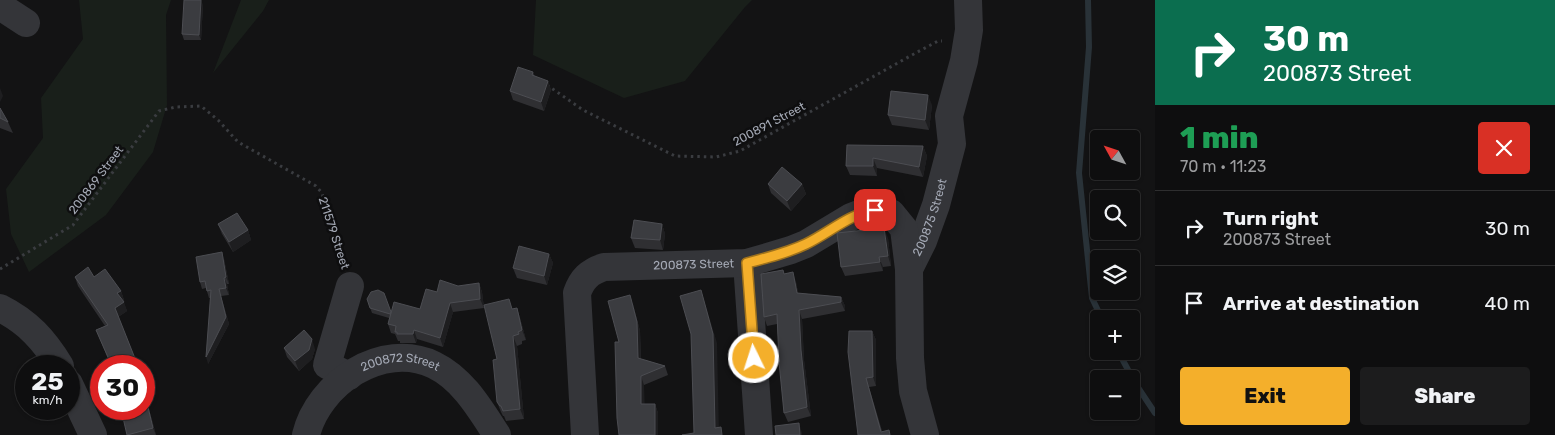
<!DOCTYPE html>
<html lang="en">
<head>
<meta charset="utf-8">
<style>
	:root { --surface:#0e0e0f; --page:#1c1c1d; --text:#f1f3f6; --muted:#9b9c9e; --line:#2e2e2f; --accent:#f4af2b }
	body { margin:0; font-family:Rubik,sans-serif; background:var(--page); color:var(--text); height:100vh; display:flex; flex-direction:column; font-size:19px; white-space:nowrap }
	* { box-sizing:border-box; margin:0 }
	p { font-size:16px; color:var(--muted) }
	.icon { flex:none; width:28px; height:28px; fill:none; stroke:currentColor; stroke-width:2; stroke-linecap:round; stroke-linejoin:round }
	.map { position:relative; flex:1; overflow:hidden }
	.panel { display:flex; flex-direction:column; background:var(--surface); width:400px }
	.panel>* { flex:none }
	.top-card { background:#0b6e4f; color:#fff; overflow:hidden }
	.needle { width:32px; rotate:310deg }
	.tools { position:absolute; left:1090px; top:130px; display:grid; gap:10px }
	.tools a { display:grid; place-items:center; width:50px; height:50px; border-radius:5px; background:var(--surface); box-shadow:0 1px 4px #0004,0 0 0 1px var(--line); font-size:25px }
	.speed { position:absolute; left:15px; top:355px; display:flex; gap:10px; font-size:25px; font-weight:700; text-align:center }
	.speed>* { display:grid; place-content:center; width:65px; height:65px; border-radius:50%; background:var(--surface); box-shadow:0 1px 4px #0004,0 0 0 1px var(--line); line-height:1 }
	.speed small { font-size:12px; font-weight:400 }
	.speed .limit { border:8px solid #d22; background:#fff; color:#111 }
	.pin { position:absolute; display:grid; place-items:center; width:42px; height:42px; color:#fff; margin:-21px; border-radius:10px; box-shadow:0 2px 8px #0006 }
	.me { position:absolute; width:55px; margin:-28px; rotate:356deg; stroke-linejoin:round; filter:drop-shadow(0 0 4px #0008) }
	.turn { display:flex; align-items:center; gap:18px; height:105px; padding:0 25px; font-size:22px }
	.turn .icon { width:65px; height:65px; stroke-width:2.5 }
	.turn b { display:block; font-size:35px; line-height:42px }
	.round { display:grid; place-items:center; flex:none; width:52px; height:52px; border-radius:5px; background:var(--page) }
	.summary { display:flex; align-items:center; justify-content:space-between; height:85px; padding:0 25px }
	h1 { font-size:30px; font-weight:800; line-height:38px; color:#1e9e55 }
	.cta { display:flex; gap:10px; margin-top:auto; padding:10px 25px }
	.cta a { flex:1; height:58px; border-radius:5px; background:var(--accent); color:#111; font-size:20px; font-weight:800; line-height:58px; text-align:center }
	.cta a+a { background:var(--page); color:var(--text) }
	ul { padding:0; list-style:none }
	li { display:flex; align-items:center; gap:15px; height:75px; padding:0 25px; border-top:1px solid var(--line) }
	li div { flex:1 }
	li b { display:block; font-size:19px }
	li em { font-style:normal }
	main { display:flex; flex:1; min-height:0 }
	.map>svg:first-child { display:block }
	.green { fill:#191f1a }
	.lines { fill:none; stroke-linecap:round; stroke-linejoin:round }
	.stream { stroke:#293238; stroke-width:6 }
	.path { stroke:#3a3c40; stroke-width:3; stroke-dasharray:2.5 4; stroke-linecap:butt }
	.minor { stroke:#343539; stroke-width:28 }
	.wall { fill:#2f2f32 }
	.shaded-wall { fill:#1e1e20 }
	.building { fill:#3b3c40; stroke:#4c4d52 }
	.route-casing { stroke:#9f721c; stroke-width:12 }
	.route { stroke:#f4af2b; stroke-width:9 }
	.labels { text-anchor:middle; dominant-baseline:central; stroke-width:5; stroke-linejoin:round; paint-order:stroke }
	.street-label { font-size:12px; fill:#a4a9b5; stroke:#0e0e0f }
</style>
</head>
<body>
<main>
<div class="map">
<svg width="1155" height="435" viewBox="0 0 1155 435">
	<rect width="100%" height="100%" fill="#131314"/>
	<path class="green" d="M79 0H171L166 15 167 105 153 152 106 215 29 272 11 234 6 189 43 138 41 98 83 39Z
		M241 0H269L263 11 213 73Z
		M536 0H752L745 7 685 81 624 98 533 55Z"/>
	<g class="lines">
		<path class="stream" d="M1088 0 1089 47 1079 173 1092 298 1102 319
			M1118 351 1135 383 1155 413"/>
		<path class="path" d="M547 85 583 110 675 156 716 157 740 151 912 55 938 41H942
			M0 269 73 225 159 111 176 107 201 106 218 120 238 142 316 186 322 193 343 263"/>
		<g class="minor">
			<path d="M0 6 26 23"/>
			<path d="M747 263 759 435"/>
			<path id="s1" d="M909 269 923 241 936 205 952 144 949 116 964 61 969 30 968 0"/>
			<path d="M0 308C28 322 44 340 60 366"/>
			<path d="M349 376 327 365 350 286"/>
			<path d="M69 384 93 435"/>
			<path id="s2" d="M306 435C318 384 382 340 434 365 463 379 480 409 497 435"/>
			<path id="s3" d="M585 435 577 293C582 279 589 272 604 267L747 263 791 250 806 244 851 217 869 210H883L891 213 904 229 909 269 910 358 913 391 925 435"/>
		</g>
	</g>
	<path class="wall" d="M203 5 201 40H184L182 34Z
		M533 72 535 77 548 81 551 90 544 111 513 100 510 91Z
		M932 105 929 130 892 125 888 115Z
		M0 108 8 122 13 133 0 128Z
		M847 145 923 146 927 156 923 177 877 168V176L850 175 846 166Z
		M768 184H802L806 194 791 211 771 193Z
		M218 224 248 230 251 240 233 252 222 234Z
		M662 224 665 234 663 250 635 248 631 238Z
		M888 238 891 266 883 267V271L845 276 841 267Z
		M549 254 553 263 547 285 517 278 513 268Z
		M224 259 229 284H227L229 295 221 296 229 324 208 364 210 298H209L206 288 202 289 200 282Z
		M785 274 796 282 798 293 841 297 845 306V311L802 319 804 360 811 416 788 422 784 413 777 324 767 326 764 317Z
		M75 277H94L121 291 124 300 123 301 127 311 118 317 138 366H111L96 330 105 326 78 286Z
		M479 283 482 292 484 308 453 312 443 347 417 339 416 343H400V341H398L395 334 391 333 388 324 389 318 372 313 367 299 391 312 420 309 437 292 458 286Z
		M633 304 640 331 641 359 665 366 668 375 644 385V404H655L658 413V435H619Z
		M517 308 520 318 526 340 522 341V344L517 346 524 419 506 421 504 416H503L501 412 497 402V359Z
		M872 331 876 340V386L869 387 882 431 858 435Z
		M284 348 315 349 312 359 299 371 287 357Z
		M146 399 149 409 156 435H127Z"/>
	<path class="shaded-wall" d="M201 0 203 5 201 40 199 35Z
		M548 81 551 90 544 111 541 102Z
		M0 88 3 96 0 102Z
		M928 95 932 105 929 130 925 120Z
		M923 146 927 156 923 177 919 167Z
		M873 158 877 168V176L873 166Z
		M802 184 806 194 791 211 787 201Z
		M662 224 665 234 663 250 660 240Z
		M884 228 888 238 891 266 888 256Z
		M248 230 251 240 233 252 229 242Z
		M222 252 224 259 229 284 226 277Z
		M549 254 553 263 547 285 544 276Z
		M879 257 883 267V271L880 262Z
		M793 272 796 282 800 302 797 293Z
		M224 278 227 284 229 295 226 288Z
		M479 283 482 292 484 308 480 299Z
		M219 289 229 324 208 364 206 357Z
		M701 290 717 343 719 435 715 428Z
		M121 291 124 300 121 302 117 293Z
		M630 295 633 304 640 331 641 367 638 358Z
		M841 297 845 306V311L841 302Z
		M124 302 127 311 118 317 115 308Z
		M450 303 453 312 443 347 440 338Z
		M517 308 520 318 526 340 522 330Z
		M799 310 802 319 804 360 811 416 807 407 801 350Z
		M414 330 417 339 416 343 413 334Z
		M872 331 876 340V386L873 377Z
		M513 336 517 346 524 419 520 409Z
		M312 339 315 349 312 359 299 371 295 361Z
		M641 376 644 385 645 413 641 404Z
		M146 399 149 409 156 435 153 428Z
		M655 404 658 413V435H655Z
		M799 423 802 433V435H800Z"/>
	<path class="building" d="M184 0H201L199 35 182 34Z
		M518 67 533 72 532 75 548 81 541 102 510 91Z
		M891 91 928 95 925 120 888 115Z
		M0 108 8 122 0 118Z
		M847 145 923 146 919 167 873 158V166H846Z
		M782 167 802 184 787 201 768 184Z
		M237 213 248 230 229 242 218 224Z
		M634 220 662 224 660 240 631 238Z
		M884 228 888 256 879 257 880 262 841 267 837 233Z
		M519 246 549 254 544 276 513 268Z
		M222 252 226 277 224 278 226 288 219 289 226 317 206 357 211 290 207 291 205 281 200 282 196 257Z
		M88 267 94 277 105 269 121 291 117 293 124 302 115 308 138 366H115L114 363 111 364 96 330 108 325 75 277Z
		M783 270 784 274 793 272 797 293 841 297V302L799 310 801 350 807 407 784 413 779 362 777 314 764 317 761 274Z
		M440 280 458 286 479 283 480 299 450 303 440 338 414 330 413 334H397V332H395L396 326 388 324 394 302 420 309 426 289 437 292Z
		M378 290 384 293 391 312 390 314 370 308 367 299 371 292Z
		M701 290 713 334 715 428 721 427 722 435H682L694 433 691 334 680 296Z
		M630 295 637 322 638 358 665 366 641 376V404H655V435H619L617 418 615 342H619L608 301Z
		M509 299 512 309 517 308 522 330 518 332 519 334 513 336 520 409 503 411 501 406H500L497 402 493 360 497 359 484 305Z
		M304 330 312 339 309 350 295 361 284 348Z
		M849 331H872L873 377 866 378 881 432 889 430 890 435H858L848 352Z
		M146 399 153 428 127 435 121 409H144V400Z
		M799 423 800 435H776L775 426Z"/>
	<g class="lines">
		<g class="route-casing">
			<path id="route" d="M754 358 747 263C767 258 787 253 806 244 829 233 849 214 875 210"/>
		</g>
		<use href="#route" class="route"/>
	</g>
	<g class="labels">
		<g class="street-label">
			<text transform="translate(769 124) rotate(-28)">200891 Street</text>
			<text transform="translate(96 180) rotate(-53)">200869 Street</text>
			<text stroke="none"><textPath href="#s1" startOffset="56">200875 Street</textPath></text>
			<text transform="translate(334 233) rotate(72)">211579 Street</text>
			<text stroke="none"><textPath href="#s3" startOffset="271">200873 Street</textPath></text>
			<text stroke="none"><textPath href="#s2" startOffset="130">200872 Street</textPath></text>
		</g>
	</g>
</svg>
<div class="tools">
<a><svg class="needle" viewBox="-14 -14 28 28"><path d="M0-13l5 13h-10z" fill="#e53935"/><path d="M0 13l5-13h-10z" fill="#9b9c9e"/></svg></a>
<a><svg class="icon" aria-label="search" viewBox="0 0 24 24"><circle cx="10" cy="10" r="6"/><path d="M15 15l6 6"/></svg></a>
<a><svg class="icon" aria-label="layers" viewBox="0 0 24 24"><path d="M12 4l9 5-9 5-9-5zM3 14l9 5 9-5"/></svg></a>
<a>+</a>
<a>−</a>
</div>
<div class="speed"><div>25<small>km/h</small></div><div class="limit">30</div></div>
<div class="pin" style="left:875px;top:210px;background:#d93025"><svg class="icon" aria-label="arrive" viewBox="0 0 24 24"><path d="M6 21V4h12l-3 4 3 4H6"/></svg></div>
<svg class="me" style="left:754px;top:358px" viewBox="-20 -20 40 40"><circle r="17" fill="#f4af2b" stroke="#fff" stroke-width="3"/><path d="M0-11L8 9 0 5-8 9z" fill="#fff"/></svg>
</div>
<section class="panel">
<div class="top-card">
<div class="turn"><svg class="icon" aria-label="right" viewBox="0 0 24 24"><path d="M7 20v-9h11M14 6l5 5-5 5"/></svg><div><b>30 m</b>200873 Street</div></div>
</div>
<div class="summary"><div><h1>1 min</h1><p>70 m · 11:23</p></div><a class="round" style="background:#d93025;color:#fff"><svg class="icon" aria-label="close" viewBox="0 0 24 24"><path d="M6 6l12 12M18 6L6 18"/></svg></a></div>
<ul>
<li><svg class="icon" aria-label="right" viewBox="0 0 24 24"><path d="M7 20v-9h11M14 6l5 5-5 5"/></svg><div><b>Turn right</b><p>200873 Street</p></div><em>30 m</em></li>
<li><svg class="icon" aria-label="arrive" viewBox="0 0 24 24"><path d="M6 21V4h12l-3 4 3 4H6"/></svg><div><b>Arrive at destination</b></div><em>40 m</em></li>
</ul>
<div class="cta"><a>Exit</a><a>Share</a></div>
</section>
</main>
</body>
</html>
